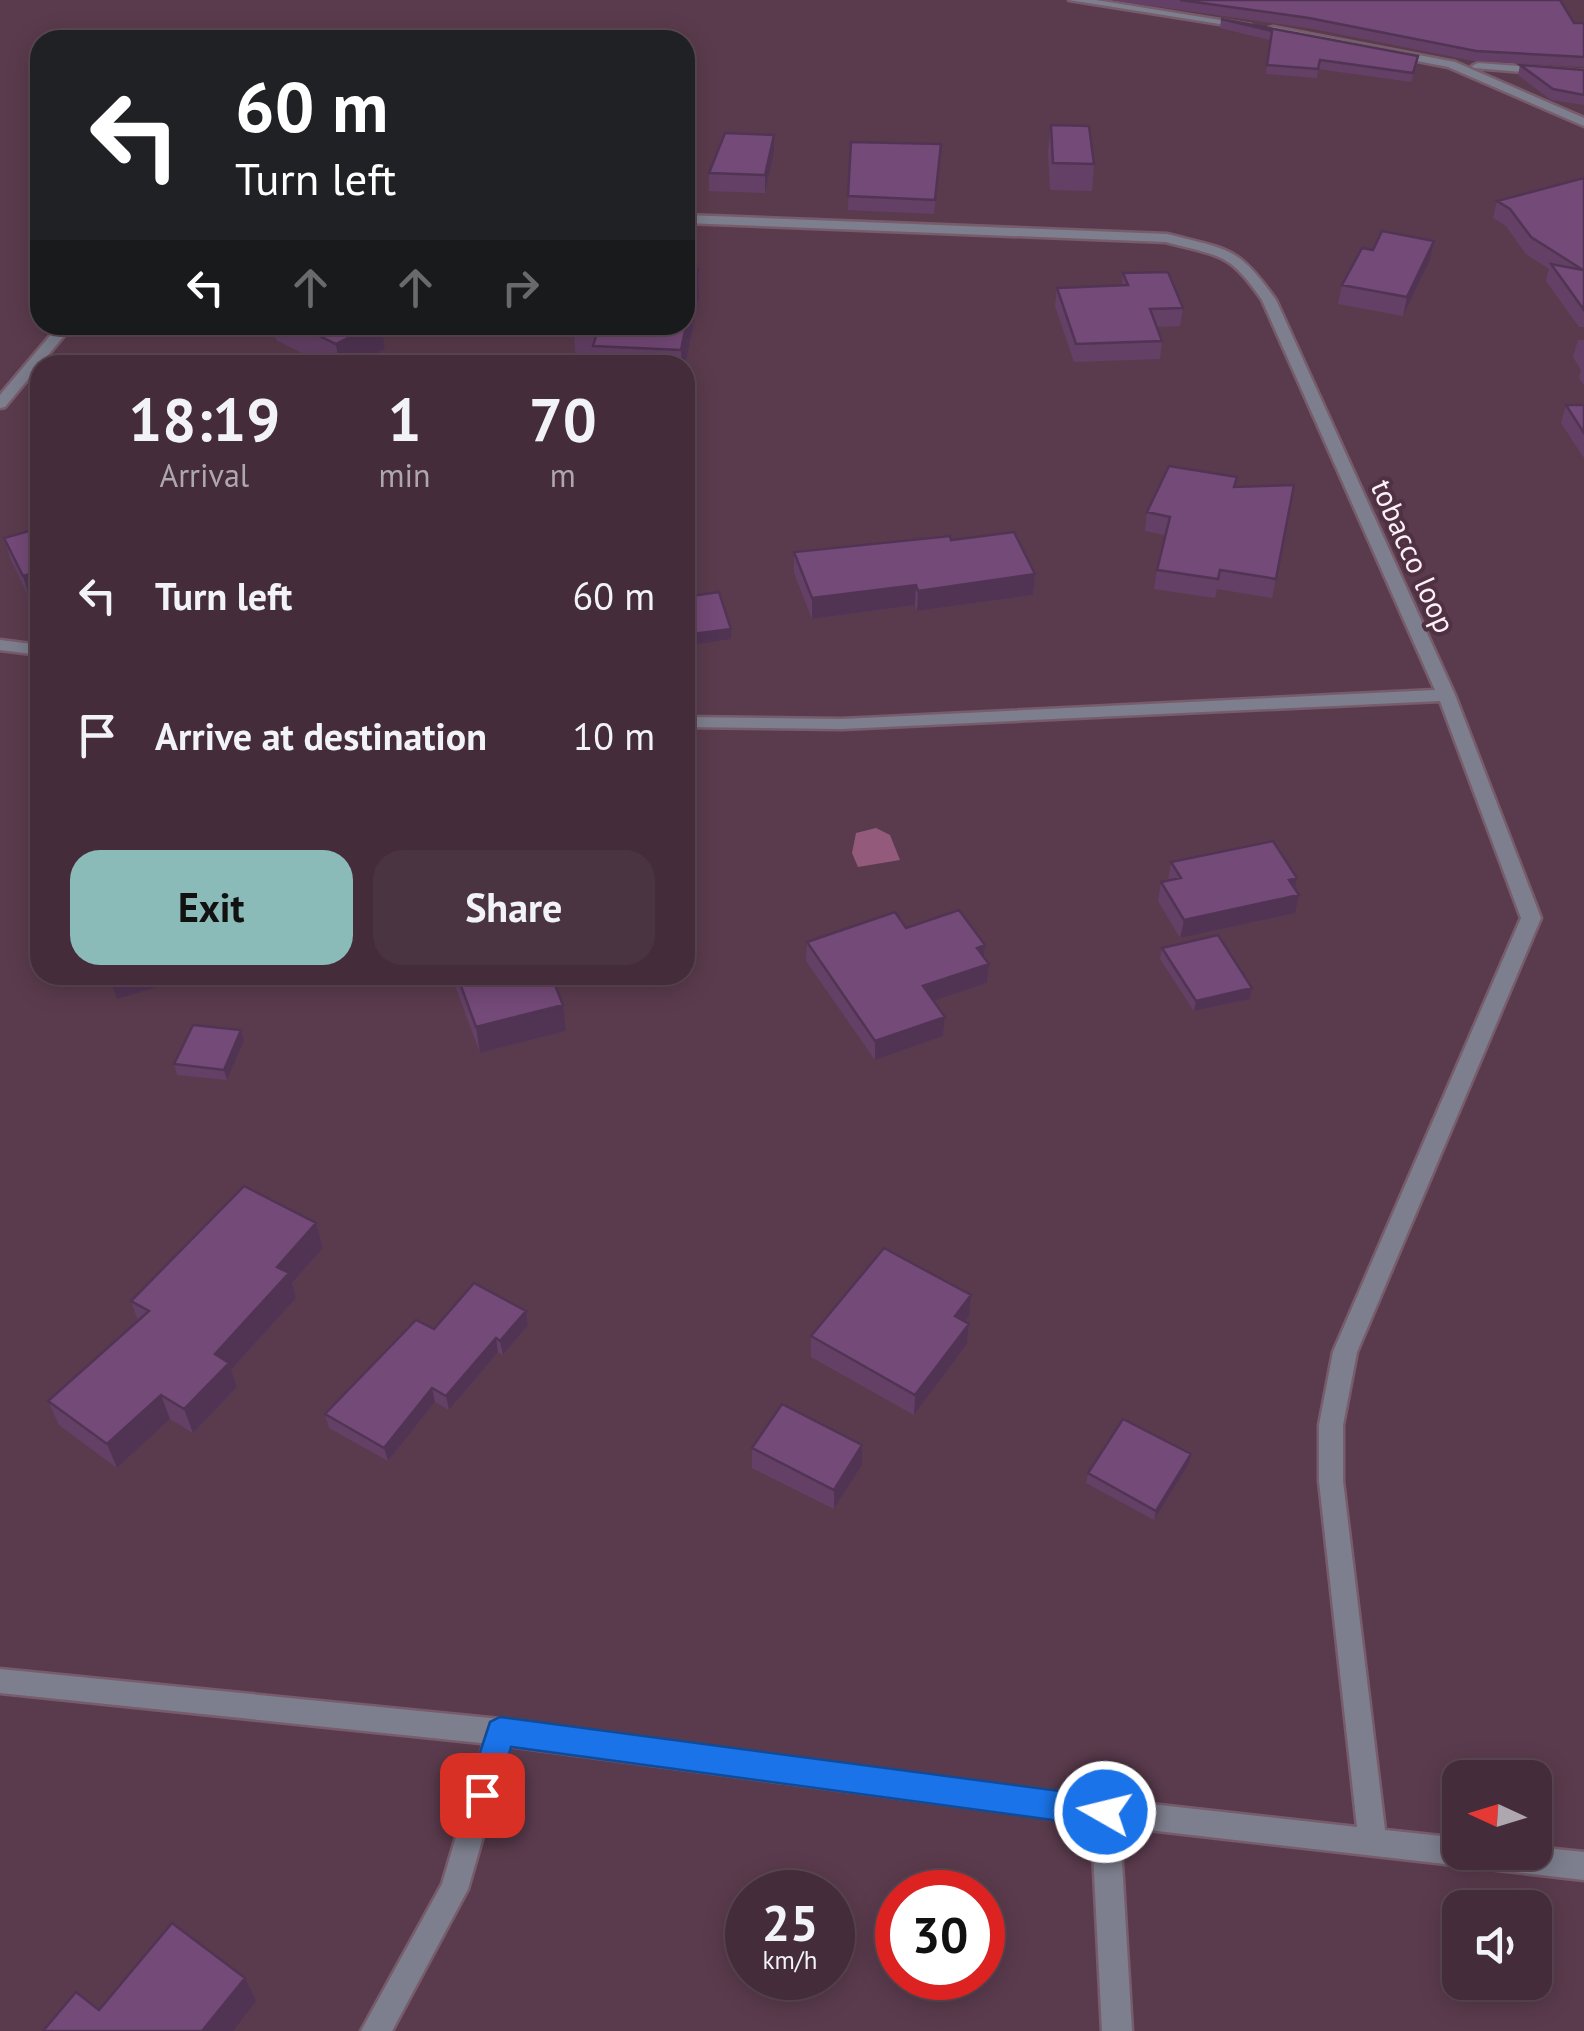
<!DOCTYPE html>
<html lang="en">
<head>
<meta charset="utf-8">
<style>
	:root { --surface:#442c3a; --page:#4b3442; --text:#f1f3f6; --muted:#afa7af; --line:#5c4854; --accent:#8bbbb9 }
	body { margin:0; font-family:"PT Sans",sans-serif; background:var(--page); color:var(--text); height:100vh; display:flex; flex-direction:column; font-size:38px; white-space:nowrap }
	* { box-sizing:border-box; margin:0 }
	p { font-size:32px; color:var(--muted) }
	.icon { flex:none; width:55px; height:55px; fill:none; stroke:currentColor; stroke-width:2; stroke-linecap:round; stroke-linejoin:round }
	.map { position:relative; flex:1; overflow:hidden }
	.sheet { position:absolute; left:30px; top:355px; width:665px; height:630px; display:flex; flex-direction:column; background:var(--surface); border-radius:30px; box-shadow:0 5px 25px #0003,0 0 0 2px var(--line) }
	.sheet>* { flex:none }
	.hud { position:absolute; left:30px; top:30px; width:665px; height:305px; border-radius:30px; box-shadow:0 5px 25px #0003,0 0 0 2px var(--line); background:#202124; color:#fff; overflow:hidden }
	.needle { width:65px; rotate:274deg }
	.buttons { position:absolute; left:1442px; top:1760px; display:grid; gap:20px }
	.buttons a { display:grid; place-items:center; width:110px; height:110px; border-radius:20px; background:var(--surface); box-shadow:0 5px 25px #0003,0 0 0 2px var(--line); font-size:50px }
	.speed { position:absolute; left:725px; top:1870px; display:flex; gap:20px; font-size:50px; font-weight:700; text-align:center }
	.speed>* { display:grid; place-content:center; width:130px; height:130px; border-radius:50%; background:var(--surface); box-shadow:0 5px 25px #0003,0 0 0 2px var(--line); line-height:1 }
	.speed small { font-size:25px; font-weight:400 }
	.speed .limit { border:15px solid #d22; background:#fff; color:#111 }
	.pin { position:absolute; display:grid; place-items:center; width:85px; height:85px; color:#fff; margin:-42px; border-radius:20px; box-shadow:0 5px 15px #0006 }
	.me { position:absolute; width:110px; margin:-55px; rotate:278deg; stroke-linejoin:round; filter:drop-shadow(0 0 8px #0008) }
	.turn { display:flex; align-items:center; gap:35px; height:210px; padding:0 40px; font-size:45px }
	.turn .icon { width:130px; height:130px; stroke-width:2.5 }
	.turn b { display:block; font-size:70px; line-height:85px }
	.lanes { display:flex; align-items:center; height:95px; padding:0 40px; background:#0003; justify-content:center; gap:50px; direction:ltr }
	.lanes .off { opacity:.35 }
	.eta { display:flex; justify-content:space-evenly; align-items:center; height:170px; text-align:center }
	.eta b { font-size:60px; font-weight:600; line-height:70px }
	.button { display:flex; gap:20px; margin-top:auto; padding:20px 40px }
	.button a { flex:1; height:115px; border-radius:30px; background:var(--accent); color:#111; font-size:40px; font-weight:600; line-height:115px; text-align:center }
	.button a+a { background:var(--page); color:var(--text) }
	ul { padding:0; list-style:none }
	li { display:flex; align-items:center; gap:30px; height:140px; padding:0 40px }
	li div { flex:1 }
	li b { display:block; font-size:38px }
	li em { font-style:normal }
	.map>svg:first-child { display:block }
	.water { fill:#935a7c }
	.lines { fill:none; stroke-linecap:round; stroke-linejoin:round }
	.lane-casing { stroke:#775c6c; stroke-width:5 }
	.street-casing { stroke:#775c6c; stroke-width:5 }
	.lane { fill:#7e7f8e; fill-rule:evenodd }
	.street { fill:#7e7f8e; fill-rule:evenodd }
	.wall { fill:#644067 }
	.shaded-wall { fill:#513454 }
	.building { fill:#744a78; stroke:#513454; stroke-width:2.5 }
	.route { fill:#1a73e8; stroke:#114b97; stroke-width:2.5 }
	.labels { text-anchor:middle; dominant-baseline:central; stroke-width:8; stroke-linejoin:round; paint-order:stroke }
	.far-street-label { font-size:30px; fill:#fdf1f7; stroke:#4f3143 }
</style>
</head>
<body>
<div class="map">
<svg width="1584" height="2031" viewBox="0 0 1584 2031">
	<rect width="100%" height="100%" fill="#5a3b4d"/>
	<path class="water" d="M876 828 890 835 900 860 858 867 852 853 856 833Z"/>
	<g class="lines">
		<g class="lane-casing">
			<path id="lane" d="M500 1719 509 1723 513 1732 468 1889 392 2031H361L442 1884 487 1732 491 1723Z
				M1105 1799 1115 1803 1119 1812 1132 2031H1102L1091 1812 1095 1803Z"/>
		</g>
		<g class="street-casing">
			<path id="street" d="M1069 0H1096L1251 25 1245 28Z
				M1273 27 1455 62 1584 118V126L1448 67 1269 32V28Z
				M1478 63 1584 71V77L1474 68 1472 66Z
				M685 215 1167 234C1229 250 1238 246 1276 300L1455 695 1541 918 1357 1352 1343 1425V1481L1385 1830 1460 1838V1852H1535V1847L1584 1852V1880L1105 1825 500 1745 0 1693V1669L500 1719 1105 1799 1357 1827 1319 1481V1425L1333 1352 1521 918 1440 701 842 729 685 727V717L842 719 1435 690 1262 300C1229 252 1221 257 1166 242L685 223Z
				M59 325H73L5 407 0 408V395Z
				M0 640 40 645V655L0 650Z"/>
		</g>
		<use href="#lane" class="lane"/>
		<use href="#street" class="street"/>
	</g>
	<path class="wall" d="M1110 0H1560L1574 23H1584V67L1474 61 1308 28Z
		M1221 19 1418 56 1417 64 1411 82 1318 69 1317 78 1266 74 1270 40 1220 28Z
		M1520 65 1584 70V105L1551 100 1518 75Z
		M1051 125 1094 164 1092 191 1050 190 1048 152Z
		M851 142 940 158 934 214 848 210Z
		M774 153 765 193 709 191V173Z
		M1584 178V327H1579L1546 281 1549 269 1526 254 1506 226 1493 218 1497 201Z
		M1434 241 1430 260 1403 316 1338 304 1342 285 1373 250Z
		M698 269 699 297 685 366 594 365V364L576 363 574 334Z
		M1123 273 1183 308 1180 326 1157 327 1162 341 1160 359 1074 362 1055 306 1057 288 1122 286Z
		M273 325H389L382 328 385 349 354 365H326L276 340Z
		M1578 340H1584V385L1579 378 1581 370 1573 357Z
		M1566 405H1584V458L1561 423Z
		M1237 477 1235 487 1294 485 1272 598 1217 589 1215 598 1154 589 1157 570 1165 535 1145 531 1147 512Z
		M40 528V594L29 597 10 558 4 538Z
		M951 540 1035 574 1033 595 917 611 915 605 812 619 794 573V552Z
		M1171 862 1295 913 1180 938 1158 901 1161 882 1168 881Z
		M906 928 984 957 989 964 987 983 933 1001 945 1017 943 1036 875 1060 806 961 807 942Z
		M1162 948 1252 988 1250 999 1194 1011 1160 959Z
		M451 975H551L566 1031 480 1053Z
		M244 1041 227 1080 177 1075 174 1064Z
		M316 1223 323 1248 292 1283 296 1298 231 1370 237 1387 193 1433 170 1419 117 1468 59 1425 48 1401 138 1321 131 1301Z
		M526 1311 528 1325 503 1355 498 1352 449 1410 435 1402 388 1461 329 1428 325 1414 434 1329Z
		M969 1316 965 1321 969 1324 967 1344 914 1415 811 1357V1336Z
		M862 1445V1465L834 1509 752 1468V1448Z
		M1189 1464 1154 1520 1086 1483 1088 1473Z"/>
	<path class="shaded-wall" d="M774 135V153L765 193V175Z
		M1434 241 1430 260 1403 316 1407 297Z
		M698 269 699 297 685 366 682 365 681 350Z
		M361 325H389L382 328 385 349 354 365H339L336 344Z
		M40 571V594L29 597 23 576Z
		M1035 574 1033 595 917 611 918 591Z
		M916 585 915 605 812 619V598Z
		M731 629V639L685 646V635Z
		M1297 878 1293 896 1299 895 1295 913 1180 938 1184 920 1289 880Z
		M985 945 983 964 977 948Z
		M989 964 987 983 921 1005 923 986Z
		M119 975H195L117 999 110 978Z
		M1252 988 1250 999 1194 1011 1196 1001Z
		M563 1005 566 1031 480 1053 476 1027Z
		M945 1017 943 1036 875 1060V1041Z
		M241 1030 244 1041 227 1080 224 1070Z
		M316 1223 323 1248 292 1283 296 1298 231 1370 237 1387 193 1433 184 1409 215 1354 277 1267Z
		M971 1295 969 1316 953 1337 955 1316Z
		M526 1311 528 1325 503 1355 500 1341Z
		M969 1324 967 1344 914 1415 915 1395Z
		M496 1338 498 1352 449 1410 446 1396Z
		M432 1388 435 1402 388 1461 384 1448Z
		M161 1395 170 1419 117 1468 107 1444Z
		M862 1445V1465L834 1509V1490Z
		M1191 1454 1189 1464 1154 1520 1156 1511Z
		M245 1978 256 2001 233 2031H202Z"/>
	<path class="building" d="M1180 0H1560L1574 23H1584V57L1476 51 1309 18Z
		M1221 19 1418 56 1413 73 1320 60 1318 69 1267 65 1272 31Z
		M1520 65 1584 70V95L1553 89Z
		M1051 125 1089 126 1094 164 1053 163Z
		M725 133 774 135 765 175 709 173Z
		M851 142 941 144 935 200 848 196Z
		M1584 178V310L1551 264 1583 270 1531 237 1510 209 1497 201Z
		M1382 231 1434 241 1407 297 1342 285 1362 248 1373 250Z
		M685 269H698L681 350 593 346 596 336 574 334 577 325H685Z
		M1168 272 1183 308 1150 309 1162 341 1076 344 1057 288 1128 285 1123 273Z
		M297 325H373L336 344Z
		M409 358 465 360 463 365H406Z
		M1566 405H1584V433Z
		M1169 466 1237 477 1234 487 1294 485 1276 579 1220 570 1218 579 1157 570 1170 517 1147 512Z
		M40 528V571L23 576 4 538Z
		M1014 532 1035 574 918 591 916 585 812 598 794 552 950 536 951 540Z
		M719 592 731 629 685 635V597Z
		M1273 841 1297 878 1289 880 1299 895 1184 920 1161 882 1181 878 1171 862Z
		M959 910 985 945 977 948 989 964 923 986 945 1017 875 1041 807 942 895 912 906 928Z
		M1218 935 1252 988 1196 1001 1162 948Z
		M457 975H551L563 1005 476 1027Z
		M193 1025 241 1030 224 1070 174 1064Z
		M244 1186 316 1223 277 1267 289 1273 215 1354 229 1363 184 1409 161 1395 107 1444 48 1401 149 1311 131 1301Z
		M884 1248 971 1295 955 1316 969 1324 915 1395 811 1336Z
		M474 1283 526 1311 500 1341 496 1338 446 1396 432 1388 384 1448 325 1414 416 1320 434 1329Z
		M782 1404 862 1445 834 1490 752 1448Z
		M1123 1419 1191 1454 1156 1511 1088 1473Z
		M172 1923 245 1978 202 2031H43L76 1992 99 2010Z"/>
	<path class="route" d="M500 1717 1105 1797 1116 1801 1120 1812 1116 1823 1105 1827 511 1747 493 1805 482 1810 471 1805 466 1795 490 1722Z"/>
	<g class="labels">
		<g class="far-street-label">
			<text transform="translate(1414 556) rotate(66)">tobacco loop</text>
		</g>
	</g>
</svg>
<div class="buttons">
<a><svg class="needle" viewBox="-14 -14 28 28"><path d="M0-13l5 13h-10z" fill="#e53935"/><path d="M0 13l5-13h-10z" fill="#afa7af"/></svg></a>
<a><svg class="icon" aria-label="sound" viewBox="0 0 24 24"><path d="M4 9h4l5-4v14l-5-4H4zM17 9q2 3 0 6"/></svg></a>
</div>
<div class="speed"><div>25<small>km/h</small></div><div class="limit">30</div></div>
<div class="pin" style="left:482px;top:1795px;background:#d93025"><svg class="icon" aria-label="arrive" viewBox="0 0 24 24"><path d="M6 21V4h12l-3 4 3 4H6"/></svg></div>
<svg class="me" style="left:1105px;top:1812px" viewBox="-20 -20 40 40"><circle r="17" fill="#1a73e8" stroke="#fff" stroke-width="3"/><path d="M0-11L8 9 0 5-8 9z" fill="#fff"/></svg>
<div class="hud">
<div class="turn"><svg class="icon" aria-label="left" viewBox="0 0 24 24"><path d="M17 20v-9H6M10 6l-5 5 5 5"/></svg><div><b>60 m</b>Turn left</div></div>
<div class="lanes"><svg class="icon" aria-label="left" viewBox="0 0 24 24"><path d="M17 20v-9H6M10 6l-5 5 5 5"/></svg><svg class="icon off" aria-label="ahead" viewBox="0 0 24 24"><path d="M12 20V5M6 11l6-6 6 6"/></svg><svg class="icon off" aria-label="ahead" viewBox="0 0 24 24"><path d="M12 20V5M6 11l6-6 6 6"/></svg><svg class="icon off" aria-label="right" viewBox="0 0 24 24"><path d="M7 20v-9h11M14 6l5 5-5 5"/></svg></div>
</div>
<section class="sheet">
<div class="eta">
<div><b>18:19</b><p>Arrival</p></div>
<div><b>1</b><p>min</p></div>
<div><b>70</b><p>m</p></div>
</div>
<ul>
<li><svg class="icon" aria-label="left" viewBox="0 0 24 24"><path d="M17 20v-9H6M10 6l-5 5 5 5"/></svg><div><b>Turn left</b></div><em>60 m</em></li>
<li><svg class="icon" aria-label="arrive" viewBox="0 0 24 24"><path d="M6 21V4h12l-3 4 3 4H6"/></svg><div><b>Arrive at destination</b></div><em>10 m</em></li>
</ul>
<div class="button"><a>Exit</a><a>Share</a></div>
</section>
</div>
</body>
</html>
